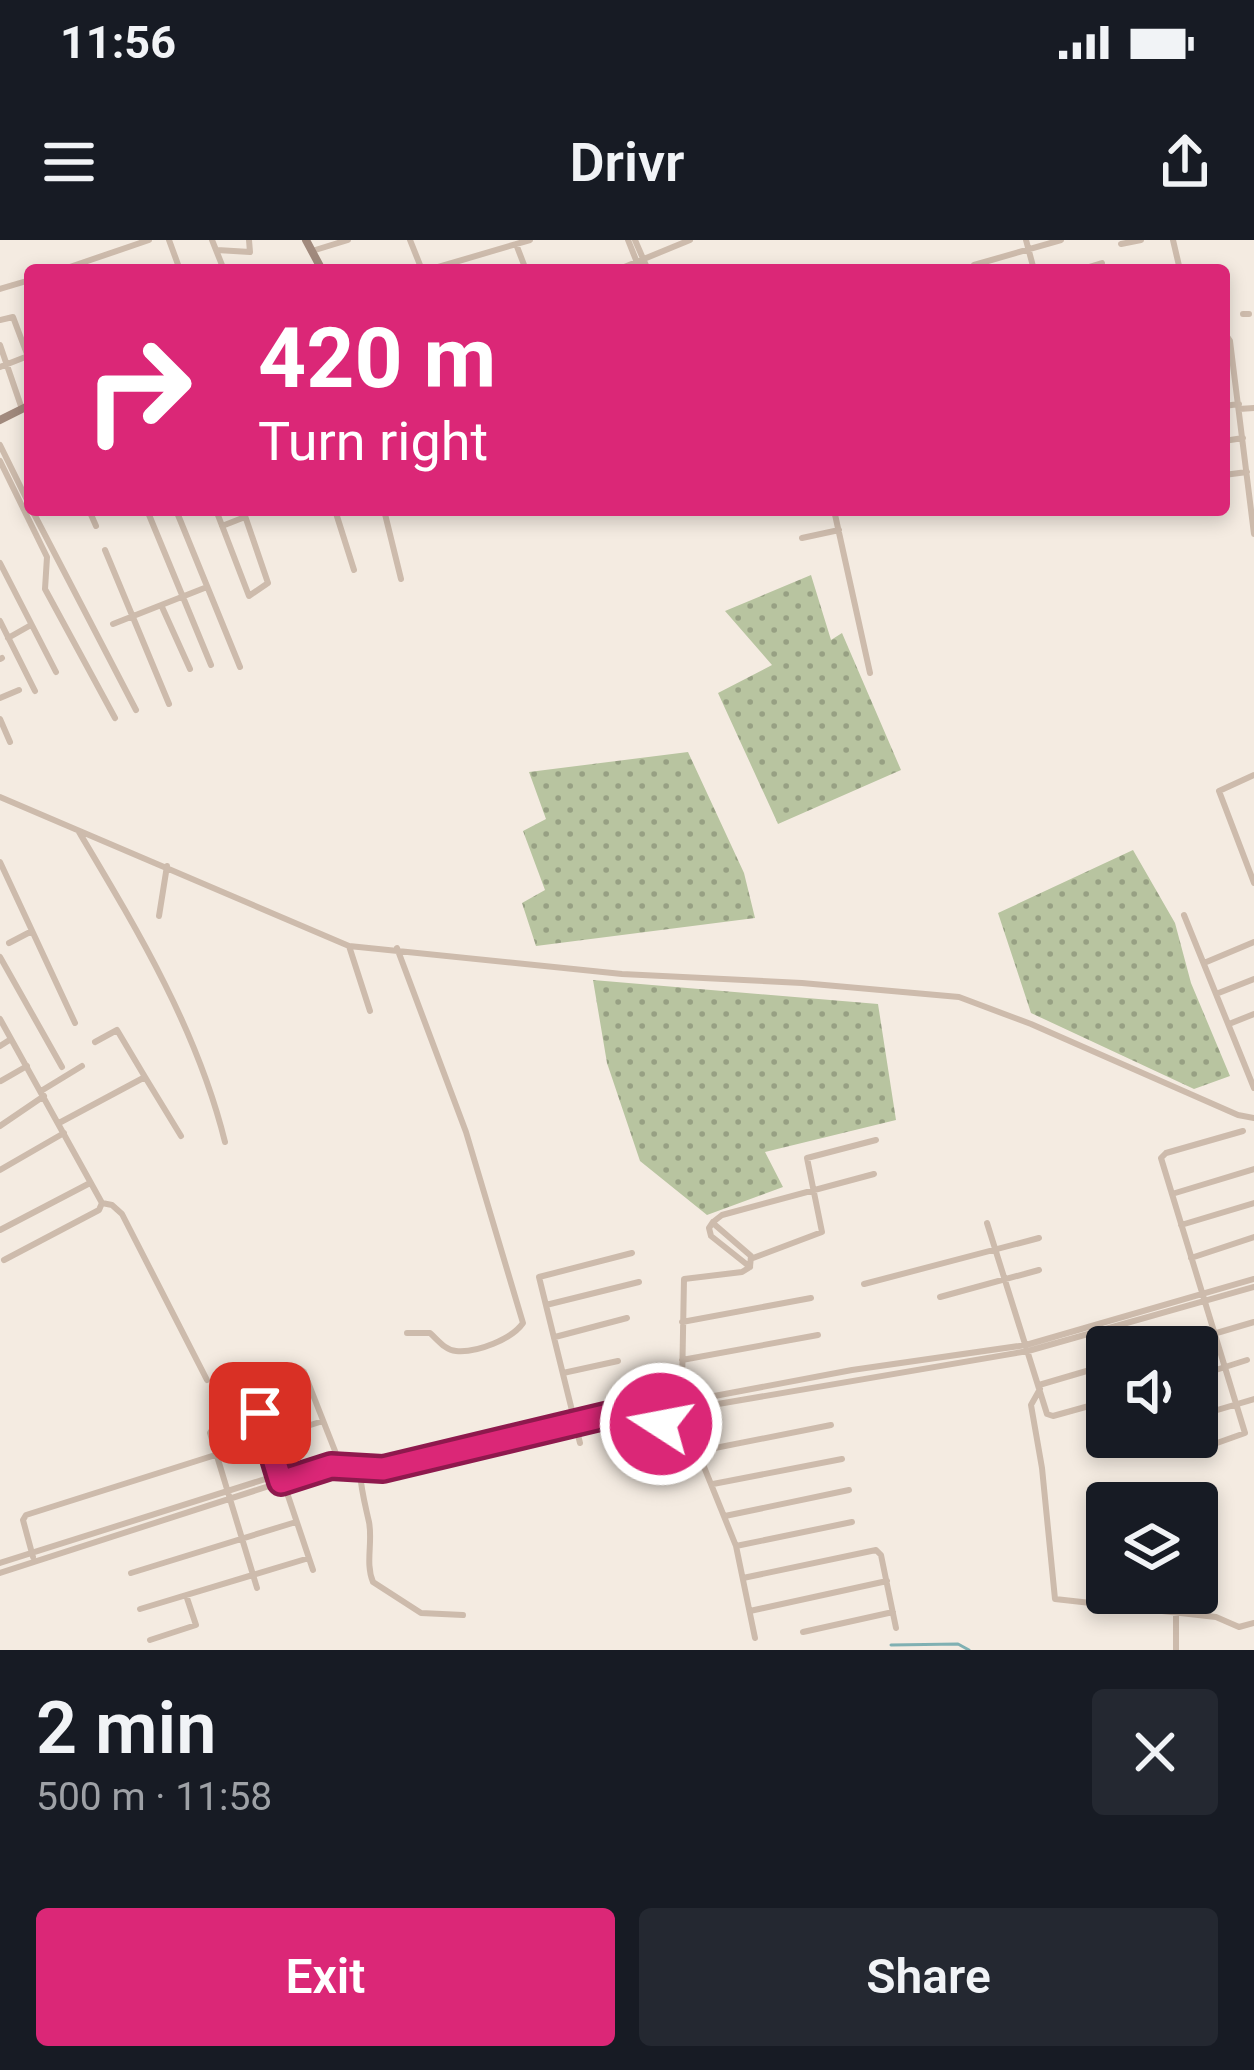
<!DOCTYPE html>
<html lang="en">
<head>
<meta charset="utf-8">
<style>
	:root { --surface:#171b24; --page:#242831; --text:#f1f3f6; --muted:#9ea1a6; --accent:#db2777 }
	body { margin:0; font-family:Roboto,sans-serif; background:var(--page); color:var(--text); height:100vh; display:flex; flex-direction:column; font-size:45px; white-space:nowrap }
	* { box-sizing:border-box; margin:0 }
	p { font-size:39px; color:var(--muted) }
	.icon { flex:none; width:66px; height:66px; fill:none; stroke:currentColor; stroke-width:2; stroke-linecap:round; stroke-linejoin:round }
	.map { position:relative; height:1410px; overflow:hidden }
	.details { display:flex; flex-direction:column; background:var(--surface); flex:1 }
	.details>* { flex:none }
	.top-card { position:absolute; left:24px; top:24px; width:1206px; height:252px; border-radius:12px; box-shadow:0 6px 18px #0003; background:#db2777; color:#fff; overflow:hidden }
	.tools { position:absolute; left:1086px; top:1086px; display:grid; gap:24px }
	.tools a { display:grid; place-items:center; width:132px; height:132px; border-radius:12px; background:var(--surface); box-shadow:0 6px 18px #0003; font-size:60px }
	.pin { position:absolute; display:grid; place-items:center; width:102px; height:102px; color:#fff; margin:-51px; border-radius:24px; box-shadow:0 6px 18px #0006 }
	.me { position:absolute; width:132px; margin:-66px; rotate:281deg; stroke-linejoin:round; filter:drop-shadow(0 0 9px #0008) }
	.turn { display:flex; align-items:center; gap:42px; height:252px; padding:0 36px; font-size:54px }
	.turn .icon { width:156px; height:156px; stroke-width:2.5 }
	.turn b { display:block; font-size:84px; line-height:102px }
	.round { display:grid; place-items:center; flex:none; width:126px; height:126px; border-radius:12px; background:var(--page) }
	.overview { display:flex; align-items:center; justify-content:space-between; height:204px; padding:0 36px }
	h1 { font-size:72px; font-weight:600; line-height:90px }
	.primary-button { display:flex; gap:24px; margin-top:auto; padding:24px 36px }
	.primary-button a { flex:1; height:138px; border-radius:12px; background:var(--accent); color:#fff; font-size:48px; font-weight:600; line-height:138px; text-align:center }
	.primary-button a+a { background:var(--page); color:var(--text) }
	.status { display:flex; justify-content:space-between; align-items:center; height:84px; padding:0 60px; background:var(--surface); direction:ltr }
	.status svg { height:33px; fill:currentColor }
	header { display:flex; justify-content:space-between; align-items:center; height:156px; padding:0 36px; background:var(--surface); font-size:54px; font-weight:600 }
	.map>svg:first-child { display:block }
	.grass { fill:url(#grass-dots) }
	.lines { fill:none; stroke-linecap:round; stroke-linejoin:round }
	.stream { stroke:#7fb0b2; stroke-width:3 }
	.street { stroke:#cdbbac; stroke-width:6 }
	.secondary { stroke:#a18a7d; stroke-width:8 }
	.route-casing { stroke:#8e194d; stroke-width:30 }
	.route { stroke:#db2777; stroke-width:21 }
</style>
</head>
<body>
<div class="status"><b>11:56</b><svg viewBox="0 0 49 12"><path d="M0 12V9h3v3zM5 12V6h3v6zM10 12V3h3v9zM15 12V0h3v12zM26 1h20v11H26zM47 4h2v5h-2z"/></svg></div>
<header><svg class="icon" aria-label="menu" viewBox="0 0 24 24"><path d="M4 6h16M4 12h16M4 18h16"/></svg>Drivr<svg class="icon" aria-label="share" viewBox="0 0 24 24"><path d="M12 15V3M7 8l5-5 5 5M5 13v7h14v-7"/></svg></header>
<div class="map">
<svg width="1254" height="1410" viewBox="0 0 1254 1410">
	<defs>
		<pattern id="grass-dots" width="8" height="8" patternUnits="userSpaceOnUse" patternTransform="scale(3)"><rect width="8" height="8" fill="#b8c4a0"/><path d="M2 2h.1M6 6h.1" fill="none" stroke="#97a083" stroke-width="1.8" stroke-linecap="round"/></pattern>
	</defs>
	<rect width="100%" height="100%" fill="#f4ebe1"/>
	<path class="grass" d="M811 335 831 400 842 393 901 530 778 584 718 453 772 425 725 371Z
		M688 512 744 633 755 678 536 706 522 663 545 650 523 591 546 579 529 532Z
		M1133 610 1175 683 1191 743 1230 836 1194 849 1031 773 998 673Z
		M593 740 878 764 896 880 765 912 783 947 707 975 640 921 607 823Z"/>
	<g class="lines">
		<path class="stream" d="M891 1405 958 1404 969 1410"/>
		<path class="street" d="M169 0 180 30
			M212 0 224 30
			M410 0 422 30
			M628 0 640 30
			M635 0 648 30
			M1026 0 1034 30
			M1173 0 1180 30
			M516 4 526 30
			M1121 4 1141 0
			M217 10 250 12 249 0
			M312 11 348 0
			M974 25 1061 0
			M61 30 149 0
			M428 30 530 0
			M617 30 690 0
			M1079 30 1102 23
			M0 49 30 40
			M1243 74H1249
			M0 80 13 77 30 122
			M1224 92 1230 101 1254 294
			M0 105 22 169
			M0 127 28 116
			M1224 166 1239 164
			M1239 169 1254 168
			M1224 201 1243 198
			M0 205 30 266
			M0 221 47 317 45 349 115 478
			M1224 235 1247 232
			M32 270 136 470
			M89 270 96 286
			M147 270 211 425
			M176 270 240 427
			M216 270 249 356 268 343 243 270
			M335 270 354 330
			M384 270 401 339
			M834 270 870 433
			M578 272 580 270
			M222 286 245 277
			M802 298 839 290
			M105 310 169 464
			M0 323 56 432
			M162 367 190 429
			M0 381 35 451
			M113 384 207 347
			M8 398 31 385
			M0 419 2 418
			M0 458 19 450
			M0 479 10 502
			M1254 535 1219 551 1254 643
			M0 557 349 706 622 734 802 743 959 757 1031 784 1238 875 1254 878
			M79 592C138 691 197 789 225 902
			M0 622 75 783
			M1184 675 1254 848
			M159 676 167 626
			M9 703 32 691
			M349 706 370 771
			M397 708 466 892 523 1083C512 1099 477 1113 456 1111 445 1110 438 1100 430 1093H407
			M0 717 62 827
			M1204 723 1254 702
			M1216 754 1254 739
			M0 779 102 963 99 970 4 1020
			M1229 784 1254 774
			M95 802 117 790 145 837
			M0 806 11 799
			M1 841 27 826
			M41 851 82 826
			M59 883 145 837 181 896
			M0 886 44 856
			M0 930 64 893
			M1172 954 1254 929
			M102 963 112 965 122 974 207 1140
			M713 982 722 975 874 934
			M713 982 709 988 711 996 750 1027
			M987 983 1047 1174 1053 1176 1107 1161
			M714 984 751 1016 750 1027
			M1181 985 1254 963
			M0 990 90 943
			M753 1018 822 992 807 918 876 900
			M1191 1018 1254 997
			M864 1044 1039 998
			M940 1057 1039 1030
			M546 1065 639 1042
			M682 1082 811 1058
			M555 1097 627 1078
			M1169 1107 1254 1082
			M682 1120 818 1095
			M246 1131 313 1330
			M563 1133 618 1121
			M1197 1136 1247 1120
			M269 1140 300 1129 304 1132 337 1216
			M1039 1145 1107 1125
			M1040 1149 1031 1165 1042 1228 1055 1359 1216 1377 1239 1387 1254 1383
			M638 1167a17 17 0 1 1 34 0a17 17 0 1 1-34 0Z
			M669 1158 682 1146 684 1039 742 1032 750 1027
			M257 1164 310 1148
			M672 1164 852 1130 1026 1105 1254 1039
			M681 1170 736 1306 755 1398
			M671 1172 1028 1111 1254 1047
			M1197 1176 1254 1159
			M580 1203 539 1037 632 1013
			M700 1211 831 1185
			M1189 1213 1245 1193 1161 918 1166 913 1243 891
			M360 1232C361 1250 365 1264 369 1282 373 1302 365 1323 373 1342L421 1373 463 1375
			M713 1244 842 1219
			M725 1276 849 1250
			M736 1306 852 1282
			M33 1317 23 1280 26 1275 323 1181
			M0 1323 335 1217 371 1223 640 1160
			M0 1333 331 1226 383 1229 638 1168
			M131 1333 296 1282
			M743 1338 876 1310 881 1315 896 1388
			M257 1348 210 1193 214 1187 259 1173
			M140 1369 309 1318
			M750 1371 887 1341
			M803 1392 893 1372
			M150 1400 196 1385 186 1355
			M1176 1410V1374"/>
		<path class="secondary" d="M306 0 322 30
			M0 180 30 165"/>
	</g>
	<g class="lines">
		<g class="route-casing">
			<path id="route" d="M260 1173 281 1242 331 1226 383 1229 638 1168 646 1182 661 1184"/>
		</g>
		<use href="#route" class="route"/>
	</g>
</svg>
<div class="tools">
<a><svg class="icon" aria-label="sound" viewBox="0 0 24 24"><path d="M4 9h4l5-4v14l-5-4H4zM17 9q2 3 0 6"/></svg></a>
<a><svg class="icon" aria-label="layers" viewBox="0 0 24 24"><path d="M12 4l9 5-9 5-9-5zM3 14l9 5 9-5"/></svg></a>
</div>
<div class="pin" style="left:260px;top:1173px;background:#d93025"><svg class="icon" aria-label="arrive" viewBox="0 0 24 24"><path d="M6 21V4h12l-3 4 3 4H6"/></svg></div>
<svg class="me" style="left:661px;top:1184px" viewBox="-20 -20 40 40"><circle r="17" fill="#db2777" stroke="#fff" stroke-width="3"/><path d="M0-11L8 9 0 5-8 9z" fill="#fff"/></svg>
<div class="top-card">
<div class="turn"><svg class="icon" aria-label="right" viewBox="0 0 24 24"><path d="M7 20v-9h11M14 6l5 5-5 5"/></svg><div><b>420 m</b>Turn right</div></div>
</div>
</div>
<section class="details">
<div class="overview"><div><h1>2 min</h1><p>500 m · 11:58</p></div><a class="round"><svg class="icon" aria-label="close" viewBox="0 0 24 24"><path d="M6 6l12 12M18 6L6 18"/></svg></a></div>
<div class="primary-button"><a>Exit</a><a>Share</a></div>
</section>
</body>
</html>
